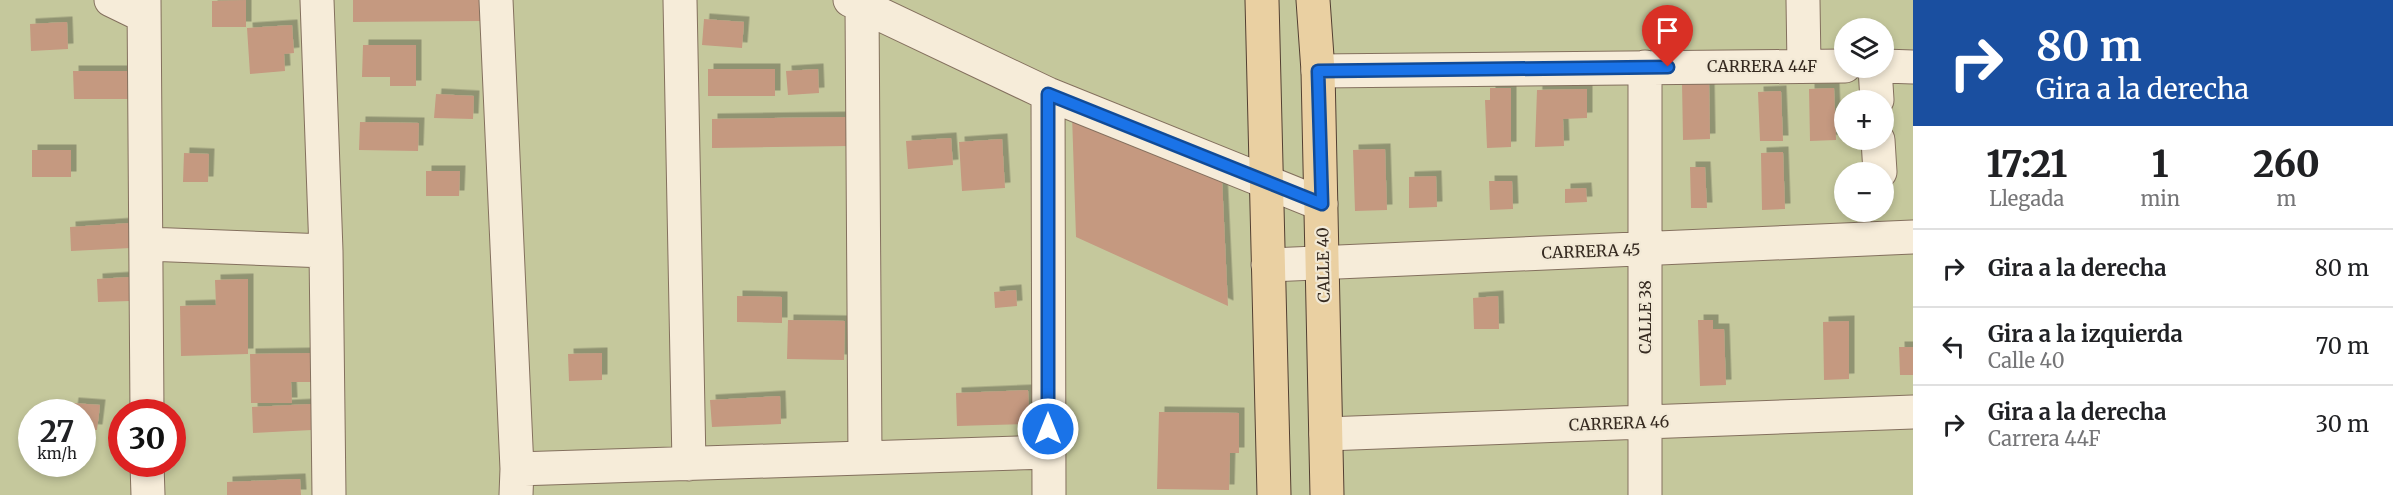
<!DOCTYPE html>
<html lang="es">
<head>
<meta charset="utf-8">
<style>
	:root { --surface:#fff; --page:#f2f2f2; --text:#202124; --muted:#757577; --line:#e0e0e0 }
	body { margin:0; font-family:Merriweather,serif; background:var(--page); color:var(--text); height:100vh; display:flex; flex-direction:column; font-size:22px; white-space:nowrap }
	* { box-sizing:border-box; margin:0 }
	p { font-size:20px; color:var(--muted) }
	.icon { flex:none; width:33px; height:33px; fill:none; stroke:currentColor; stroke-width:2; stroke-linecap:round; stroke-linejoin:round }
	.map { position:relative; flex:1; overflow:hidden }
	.sheet { display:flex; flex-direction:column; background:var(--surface); width:480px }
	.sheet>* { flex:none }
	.banner { background:#1a4fa0; color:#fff; overflow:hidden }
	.buttons { position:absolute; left:1834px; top:18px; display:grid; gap:12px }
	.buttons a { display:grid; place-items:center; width:60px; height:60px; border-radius:50%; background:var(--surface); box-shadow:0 3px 9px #0003; font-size:30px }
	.speed { position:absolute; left:18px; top:399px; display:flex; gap:12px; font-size:30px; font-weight:700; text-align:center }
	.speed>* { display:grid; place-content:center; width:78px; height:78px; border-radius:50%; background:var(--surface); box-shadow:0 3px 9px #0003; line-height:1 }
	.speed small { font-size:15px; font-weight:400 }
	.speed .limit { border:9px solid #d22; background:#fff; color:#111 }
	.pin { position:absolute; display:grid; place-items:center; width:51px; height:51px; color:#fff; margin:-62px -26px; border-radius:50% 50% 50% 0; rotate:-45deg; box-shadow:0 0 6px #0007 }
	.pin .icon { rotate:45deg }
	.me { position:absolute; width:66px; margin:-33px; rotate:0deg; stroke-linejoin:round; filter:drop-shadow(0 0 4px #0008) }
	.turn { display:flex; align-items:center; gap:21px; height:126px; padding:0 24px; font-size:27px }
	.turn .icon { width:78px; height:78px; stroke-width:2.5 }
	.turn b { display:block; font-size:42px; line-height:51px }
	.eta { display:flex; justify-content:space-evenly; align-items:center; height:102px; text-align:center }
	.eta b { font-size:36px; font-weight:800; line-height:42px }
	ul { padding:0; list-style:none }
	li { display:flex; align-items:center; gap:18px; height:78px; padding:0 24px; border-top:2px solid var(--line) }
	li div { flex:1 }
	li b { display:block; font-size:22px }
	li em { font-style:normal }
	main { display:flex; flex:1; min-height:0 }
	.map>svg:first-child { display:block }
	.grass { fill:#c5c89c; fill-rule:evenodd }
	.building { fill:#c59980; filter:url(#shadow) }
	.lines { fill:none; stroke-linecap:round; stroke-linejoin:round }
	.minor-casing { stroke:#84705e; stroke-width:35 }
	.major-casing { stroke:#533f32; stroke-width:35 }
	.minor { stroke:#f6ecd9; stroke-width:33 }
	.major { stroke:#ead0a2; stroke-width:33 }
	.route-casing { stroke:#114b97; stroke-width:15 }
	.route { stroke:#1a73e8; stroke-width:10 }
	.labels { text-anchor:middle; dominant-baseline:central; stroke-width:4.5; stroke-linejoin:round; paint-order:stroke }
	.street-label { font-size:16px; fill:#362a20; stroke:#f2e9d6 }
</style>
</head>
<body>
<main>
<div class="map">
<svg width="1913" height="495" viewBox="0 0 1913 495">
	<defs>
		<filter id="shadow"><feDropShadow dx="5.5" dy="-5.5" stdDeviation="0" flood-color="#0004"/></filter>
	</defs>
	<rect width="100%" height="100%" fill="#eadec7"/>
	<path class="grass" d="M0 0H1913V495H0ZM1845 28H1884V68H1845ZM1845 100H1884V140H1845ZM1845 172H1884V212H1845ZM32 412H82V464H32ZM122 412H172V464H122Z"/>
	<path class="building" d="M246 0V27H212V1Z
		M353 0H484V21L353 22Z
		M704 19 744 22 742 48 702 45Z
		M67 22 68 49 31 51 30 24Z
		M292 25 294 53 284 54 285 71 250 74 247 28Z
		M363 45H416V86H390V77H362Z
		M708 69H775V96H708Z
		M818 69 819 93 788 95 786 71Z
		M73 71H135V99H74Z
		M1709 81 1710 139 1683 140 1682 82Z
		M1490 88H1511V147L1487 148 1485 100H1490Z
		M1834 88 1836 140 1810 141 1809 89Z
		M1587 89V118L1563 119 1564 146 1535 147 1537 90Z
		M1781 91 1783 141H1760L1758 92Z
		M436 94 474 96 473 119 434 118Z
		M1072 115 1222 179 1228 306 1076 237Z
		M849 117V146L712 148V119Z
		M360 122 419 123 418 151 359 150Z
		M951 138 953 165 908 169 906 141Z
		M1002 139 1005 188 962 191 959 142Z
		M1385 149 1387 210 1355 211 1353 150Z
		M32 150H71V177H32Z
		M1783 152 1785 209 1762 210 1761 153Z
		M184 153 209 154 208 182H183Z
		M1690 167H1705L1707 208H1691Z
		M426 171H460L459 196H426Z
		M1436 176 1437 207 1409 208V177Z
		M1489 181H1512L1513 209 1490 210Z
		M1586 188 1587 202 1565 203V189Z
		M130 223 131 248 71 251 70 227Z
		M129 277 130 301 98 302 97 279Z
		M248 279V354L181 356 180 306 216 305 215 280Z
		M1016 290 1017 306 995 308 994 292Z
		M737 296 782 297V323L737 322Z
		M1498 296 1499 329H1474L1473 298Z
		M788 320 845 321 844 360 787 359Z
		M1698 320H1713V329H1724L1726 385 1700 386Z
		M1849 321V379L1824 380 1823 322Z
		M1899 347H1913V375H1900Z
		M311 353V382H291L292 403H251L250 354Z
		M602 353V380L569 381 568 354Z
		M1028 390 1030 424 957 426 956 393Z
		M780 396 781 424 712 427 710 400Z
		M73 403 100 405 97 430 82 429V412H72Z
		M311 404 312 430 253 433 252 407Z
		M1159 412 1239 413V453H1230L1229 490 1157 489Z
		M300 479 301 495H227V482Z"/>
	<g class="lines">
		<g class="minor-casing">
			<path id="minor" d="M111 0 144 16
				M144 0 147 412
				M317 0 326 251 329 495
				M496 0 517 469 516 495
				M680 0 689 464
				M850 0 1048 94 1321 204
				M1803 0 1804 65
				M862 5 865 458
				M1884 66 1913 67
				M1875 68 1877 100
				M1318 71 1845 66
				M1048 94 1049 495
				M1878 140 1880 172
				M146 244 326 251
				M1268 265 1913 237
				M1326 434 1913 412
				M147 464 148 495
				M517 469 1048 452
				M1645 495V67"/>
		</g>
		<g class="major-casing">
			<path id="major" d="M1262 0 1274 495
				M1313 0 1318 71 1327 495"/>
		</g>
		<use href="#minor" class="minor"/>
		<use href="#major" class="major"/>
	</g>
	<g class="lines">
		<g class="route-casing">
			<path id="route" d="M1048 429V94L1322 204 1318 71 1668 67"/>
		</g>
		<use href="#route" class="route"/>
	</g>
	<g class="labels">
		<g class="street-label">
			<text x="1762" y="66">CARRERA 44F</text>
			<text transform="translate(1591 251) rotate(-2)">CARRERA 45</text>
			<text transform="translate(1323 265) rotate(-91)">CALLE 40</text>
			<text transform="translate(1645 317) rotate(-90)">CALLE 38</text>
			<text transform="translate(1619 423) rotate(-2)">CARRERA 46</text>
		</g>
	</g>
</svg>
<div class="buttons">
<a><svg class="icon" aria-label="layers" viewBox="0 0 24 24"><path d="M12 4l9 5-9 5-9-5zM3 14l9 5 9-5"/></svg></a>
<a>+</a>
<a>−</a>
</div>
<div class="speed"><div>27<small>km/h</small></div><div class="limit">30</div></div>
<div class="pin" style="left:1668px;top:67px;background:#d93025"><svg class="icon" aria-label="arrive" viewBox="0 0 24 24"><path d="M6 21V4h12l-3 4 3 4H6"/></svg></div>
<svg class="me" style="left:1048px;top:429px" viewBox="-20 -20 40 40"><circle r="17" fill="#1a73e8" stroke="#fff" stroke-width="3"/><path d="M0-11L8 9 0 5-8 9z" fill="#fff"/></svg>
</div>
<section class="sheet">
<div class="banner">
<div class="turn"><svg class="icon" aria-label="right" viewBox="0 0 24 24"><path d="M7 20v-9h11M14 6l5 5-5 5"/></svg><div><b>80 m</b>Gira a la derecha</div></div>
</div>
<div class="eta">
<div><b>17:21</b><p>Llegada</p></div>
<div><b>1</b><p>min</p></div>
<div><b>260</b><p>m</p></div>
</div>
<ul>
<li><svg class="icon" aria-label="right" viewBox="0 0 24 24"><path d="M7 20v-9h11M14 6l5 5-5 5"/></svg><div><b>Gira a la derecha</b></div><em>80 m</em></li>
<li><svg class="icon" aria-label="left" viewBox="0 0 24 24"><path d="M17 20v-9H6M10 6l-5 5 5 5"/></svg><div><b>Gira a la izquierda</b><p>Calle 40</p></div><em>70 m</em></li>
<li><svg class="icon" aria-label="right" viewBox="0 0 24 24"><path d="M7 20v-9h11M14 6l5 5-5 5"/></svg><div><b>Gira a la derecha</b><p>Carrera 44F</p></div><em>30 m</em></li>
</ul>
</section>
</main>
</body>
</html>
